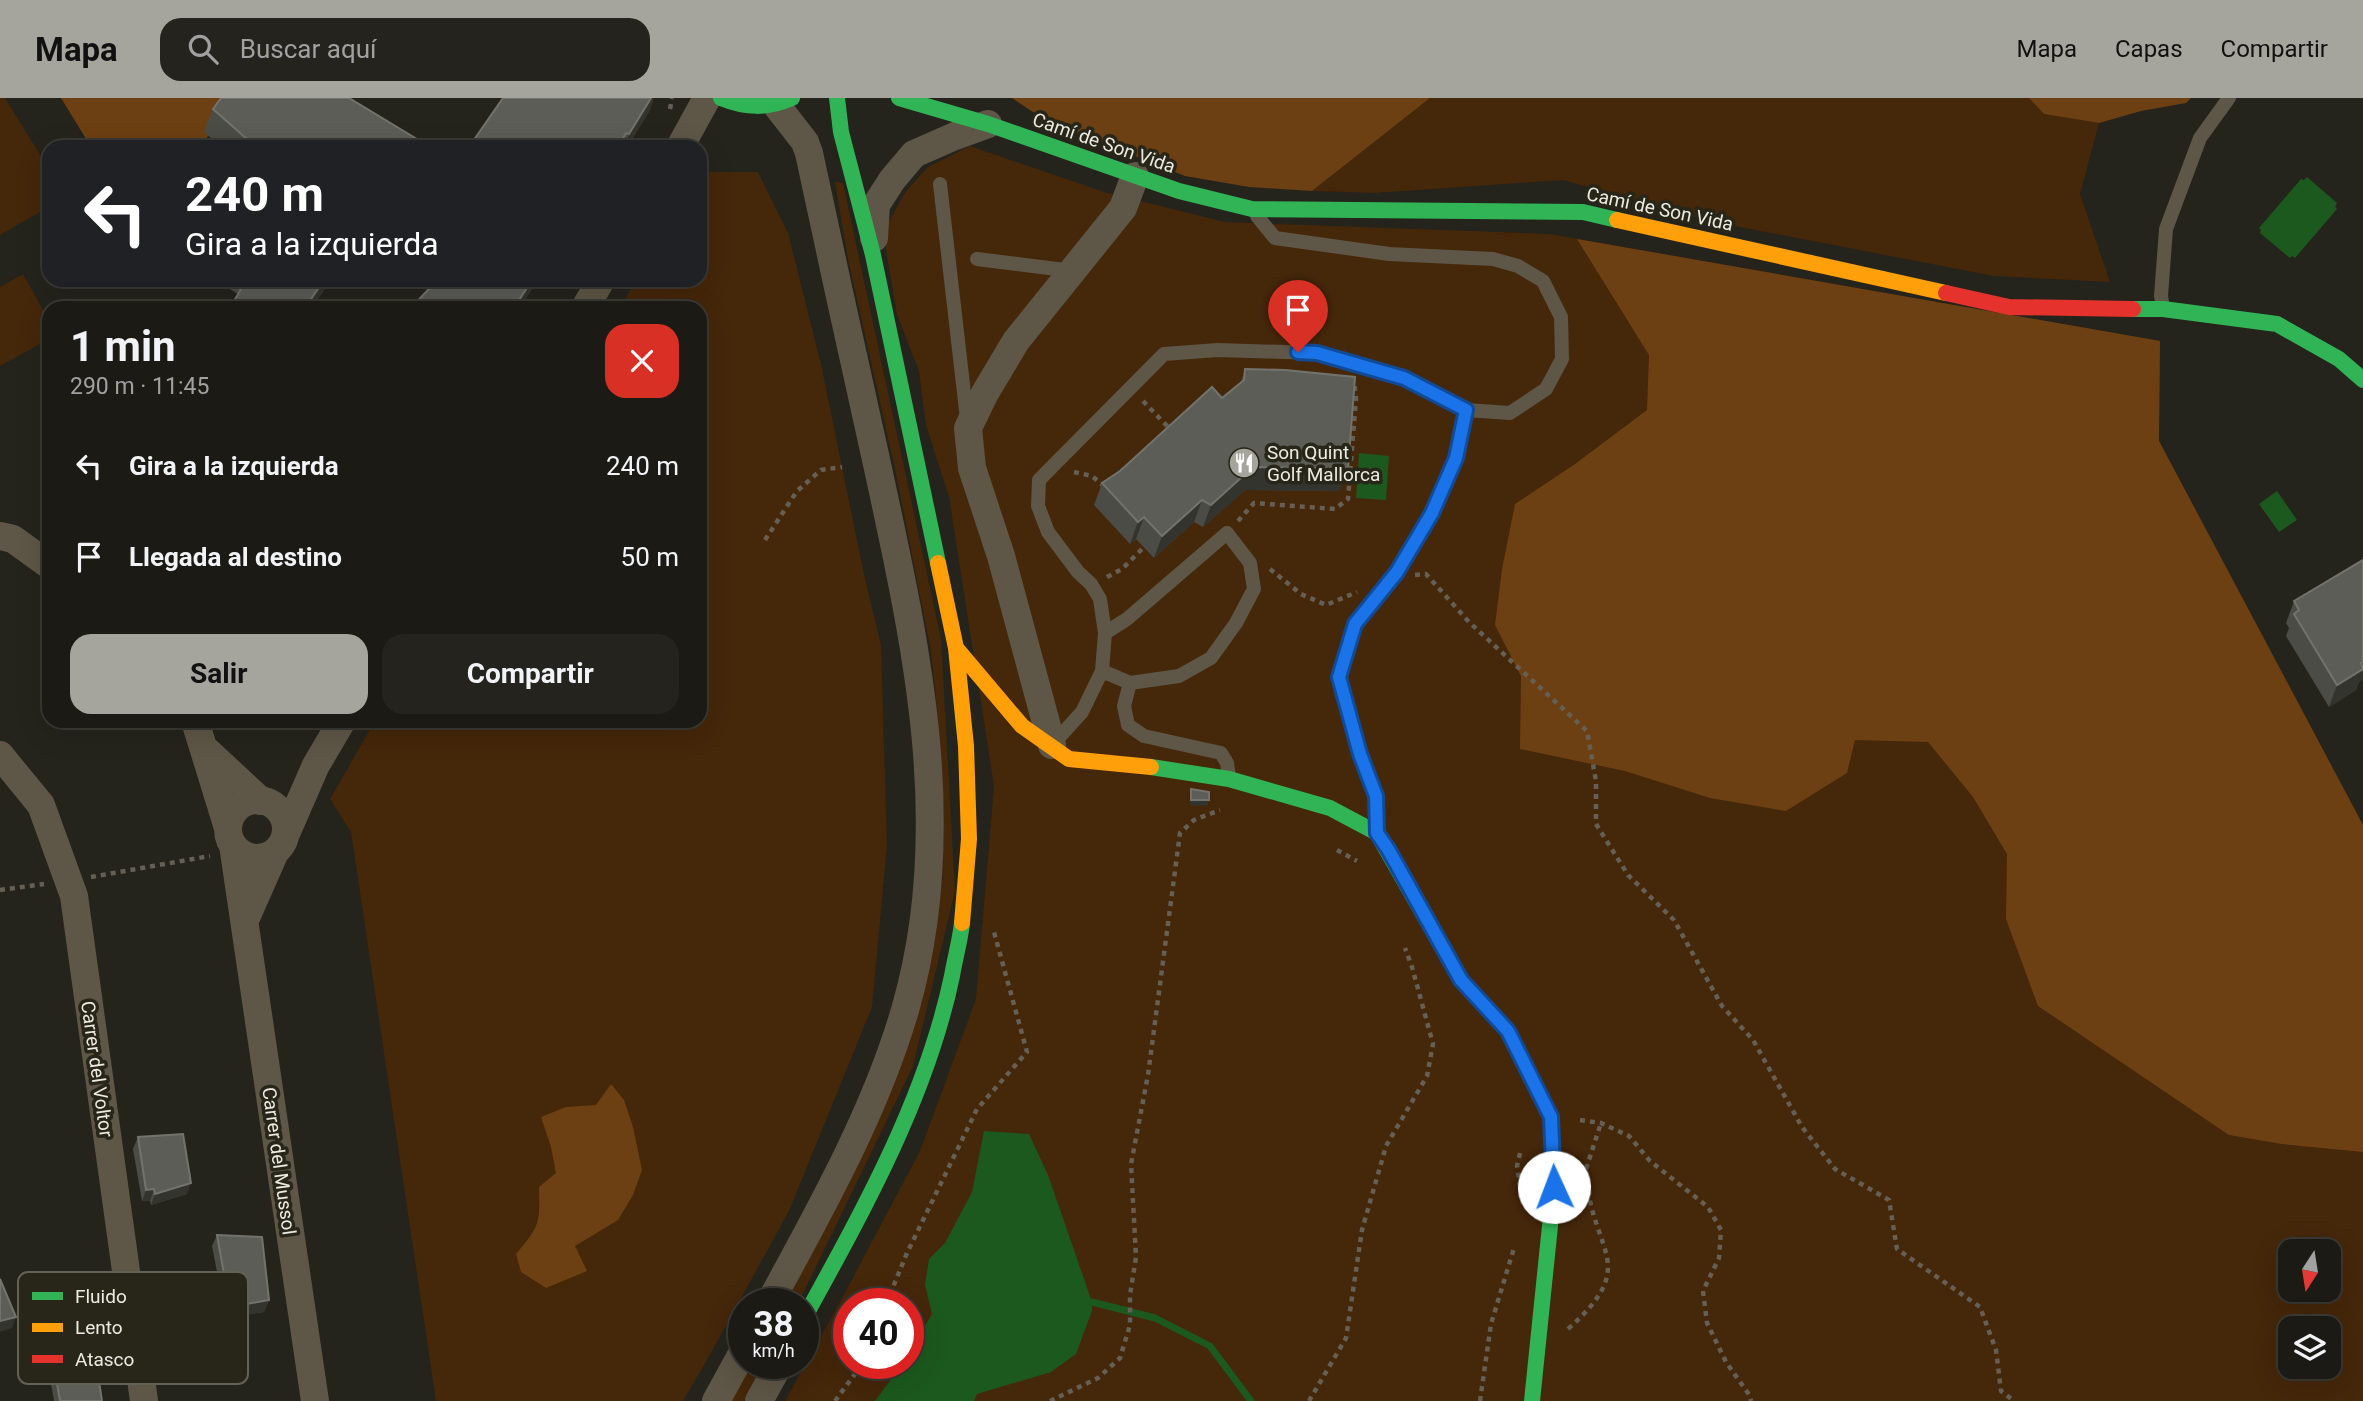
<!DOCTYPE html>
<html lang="es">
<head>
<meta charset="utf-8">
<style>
	:root { --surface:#1b1a15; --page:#24231e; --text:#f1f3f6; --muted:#a0a1a0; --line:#393834; --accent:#a6a59d }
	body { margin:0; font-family:Roboto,sans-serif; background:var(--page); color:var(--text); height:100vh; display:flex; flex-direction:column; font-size:26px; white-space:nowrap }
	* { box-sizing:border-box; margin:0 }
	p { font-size:23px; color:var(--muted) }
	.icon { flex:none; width:38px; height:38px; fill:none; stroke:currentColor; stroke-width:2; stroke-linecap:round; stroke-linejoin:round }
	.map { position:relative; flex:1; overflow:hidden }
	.panel { position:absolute; left:42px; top:203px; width:665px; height:427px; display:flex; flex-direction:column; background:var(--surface); border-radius:21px; box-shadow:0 7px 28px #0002,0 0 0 2px var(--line) }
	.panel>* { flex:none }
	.top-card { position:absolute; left:42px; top:42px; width:665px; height:147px; border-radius:21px; box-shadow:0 7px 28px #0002,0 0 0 2px var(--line); background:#202124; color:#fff; overflow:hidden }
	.needle { width:46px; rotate:192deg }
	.tools { position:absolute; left:2278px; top:1141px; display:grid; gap:14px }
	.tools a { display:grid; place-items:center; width:63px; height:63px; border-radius:14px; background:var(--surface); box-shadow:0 7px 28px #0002,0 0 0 2px var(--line); font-size:35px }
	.speed { position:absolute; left:728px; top:1190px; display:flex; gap:14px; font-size:35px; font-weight:700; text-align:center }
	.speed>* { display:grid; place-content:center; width:91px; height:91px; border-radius:50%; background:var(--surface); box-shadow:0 7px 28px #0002,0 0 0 2px var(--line); line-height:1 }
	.speed small { font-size:18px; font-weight:400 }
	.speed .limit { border:10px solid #d22; background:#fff; color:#111 }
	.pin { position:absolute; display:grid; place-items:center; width:60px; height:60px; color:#fff; margin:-72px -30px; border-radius:50% 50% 50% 0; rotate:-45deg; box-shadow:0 0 7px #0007 }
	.pin .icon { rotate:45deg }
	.me { position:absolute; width:77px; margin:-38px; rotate:358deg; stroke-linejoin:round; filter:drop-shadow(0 0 5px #0008) }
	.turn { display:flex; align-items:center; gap:24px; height:147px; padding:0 28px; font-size:32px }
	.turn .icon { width:91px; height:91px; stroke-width:2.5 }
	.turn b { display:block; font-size:49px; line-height:60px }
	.round { display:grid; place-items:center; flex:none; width:74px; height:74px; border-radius:21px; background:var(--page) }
	.summary { display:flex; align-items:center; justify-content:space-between; height:119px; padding:0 28px }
	h1 { font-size:42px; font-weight:700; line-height:52px }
	.button { display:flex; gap:14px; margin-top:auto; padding:14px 28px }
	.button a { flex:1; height:80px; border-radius:21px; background:var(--accent); color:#111; font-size:28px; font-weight:700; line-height:80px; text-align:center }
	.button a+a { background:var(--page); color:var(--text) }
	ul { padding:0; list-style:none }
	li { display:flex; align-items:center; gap:21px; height:91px; padding:0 28px }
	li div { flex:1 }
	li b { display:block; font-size:26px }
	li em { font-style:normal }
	header { display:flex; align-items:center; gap:42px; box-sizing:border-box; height:98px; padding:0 35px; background:var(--accent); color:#111 }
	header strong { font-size:33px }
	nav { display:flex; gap:38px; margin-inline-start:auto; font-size:24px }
	.search { width:490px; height:63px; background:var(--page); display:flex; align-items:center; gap:18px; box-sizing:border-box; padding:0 24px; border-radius:21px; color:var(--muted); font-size:26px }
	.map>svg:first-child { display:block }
	.green { fill:#45270a; fill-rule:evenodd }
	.forest { fill:#6d4013 }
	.water { fill:#1c591e }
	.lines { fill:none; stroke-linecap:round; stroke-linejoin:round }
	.stream { stroke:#1c591e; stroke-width:7 }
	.path { stroke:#655f54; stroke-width:4.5; stroke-dasharray:5 5; stroke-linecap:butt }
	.lane { stroke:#5e5646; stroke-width:14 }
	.street { stroke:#5e5646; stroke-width:28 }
	.fast { stroke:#30b455; stroke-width:16 }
	.slow { stroke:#ff9f0a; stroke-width:16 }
	.jam { stroke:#e5322d; stroke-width:16 }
	.wall { fill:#4b4c46 }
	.shaded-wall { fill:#34342e }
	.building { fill:#5c5d57; stroke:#73736d; stroke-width:2 }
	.route-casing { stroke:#114b97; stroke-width:18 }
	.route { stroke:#1a73e8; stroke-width:12 }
	.labels { text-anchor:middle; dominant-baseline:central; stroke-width:7; stroke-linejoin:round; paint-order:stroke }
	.street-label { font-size:19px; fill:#ecebe3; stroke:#272619 }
	.poi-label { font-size:19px; fill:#ecebe3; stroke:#272619; text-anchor:start }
	.key { fill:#272619; stroke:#626156; stroke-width:2 }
	.key-label { font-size:19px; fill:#ecebe3 }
</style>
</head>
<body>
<header>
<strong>Mapa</strong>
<div class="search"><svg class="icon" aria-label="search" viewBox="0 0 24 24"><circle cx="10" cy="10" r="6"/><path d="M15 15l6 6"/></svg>Buscar aquí</div>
<nav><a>Mapa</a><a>Capas</a><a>Compartir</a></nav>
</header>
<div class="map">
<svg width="2363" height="1303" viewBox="0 0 2363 1303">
	<rect width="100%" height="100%" fill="#24231c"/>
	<path class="green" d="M0 0H5L49 71V109L0 137Z
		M1430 0H2029L2044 16 2099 25 2080 96 2110 184 1994 178 1714 124 1563 82 1375 95 1312 93Z
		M970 48 1104 94 1225 124 1550 136 2160 243 2159 343 2363 727V1303H785L840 1204 920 1053 976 901 994 688 949 399 926 327 919 273 897 217 883 134 906 93 928 69ZM2291 1153H2329V1192H2291ZM849 1206H908V1265H849ZM2291 1230H2329V1269H2291Z
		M700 74H758L788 135 822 271 865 481 881 547 887 747 872 909 789 1113 711 1255 683 1303H436L351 734 330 701 375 623H700V210H620L636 182H700Z
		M835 84 843 85 941 541 955 793 913 968 798 1206H783L937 818 943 777 944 724 937 611 931 553 895 371 848 161Z
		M23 176 49 223V241L0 268V189Z
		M749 1265H765L744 1303H729Z"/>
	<path class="forest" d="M61 0H232L201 49H91Z
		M1012 0H1430L1312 93 1249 89 1185 78 1045 22Z
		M2029 0H2191L2186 5 2141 13 2099 25 2044 16Z
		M1577 141 2160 243 2159 343 2363 727V1054L2282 1046 2229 1037 2038 908 2006 821 2007 756 1973 699 1928 644 1855 642 1847 675 1786 713 1710 700 1625 673 1520 651 1521 578 1495 527 1502 471 1515 406 1575 366 1647 312 1649 257Z
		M611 986 624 1002 633 1029 642 1072 633 1097 618 1122 575 1148 587 1173 546 1190 521 1174 516 1156C540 1128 540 1125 539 1089L556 1075 551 1049 541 1019 566 1009 596 1007Z"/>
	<path class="water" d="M2307 79 2337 105 2335 109 2337 111 2295 160 2292 158 2290 160 2260 135 2261 132 2259 130 2301 81 2304 82Z
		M1359 355 1389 358 1386 402 1356 400Z
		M2277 393 2297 422 2279 434 2259 406Z
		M984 1033 1029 1036 1048 1077 1092 1204V1213L1076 1256 1051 1274 977 1296 974 1303H875L903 1265H908V1257L932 1216 925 1187 929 1161 945 1145 972 1094Z"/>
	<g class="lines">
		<path class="stream" d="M1092 1204 1155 1220 1210 1248 1251 1303"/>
		<path class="path" d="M670 11 672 0
			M1143 303 1171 332
			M1074 374 1092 378 1106 390
			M1238 423 1254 405 1335 411 1348 401 1356 301 1354 283
			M765 442 797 393 821 372 842 369
			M1270 471 1301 496 1326 507 1357 494
			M1415 477 1426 476 1469 524 1587 633 1596 683V726L1628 777 1674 822 1722 908 1753 942 1802 1029 1835 1071 1889 1102 1897 1151 1980 1209 1996 1252 2001 1293 2014 1303
			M1107 479 1122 471 1144 449
			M1337 752 1357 763
			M91 779 210 758
			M0 792 44 786
			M1580 1022 1601 1025 1629 1038 1650 1063 1708 1109 1721 1132 1719 1160 1703 1193 1707 1225 1726 1264 1750 1298 1751 1303
			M1520 1055 1517 1068 1521 1094
			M1586 1071 1601 1025
			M886 1206 907 1155 977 1011 1027 954 994 834
			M734 1229 744 1212
			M1568 1231C1640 1167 1594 1156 1587 1083
			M835 1303 863 1265
			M1050 1303 1098 1280 1120 1260 1130 1227V1197L1136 1159 1131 1066 1148 977 1180 735 1194 722 1220 712
			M1309 1303 1346 1240 1362 1132 1386 1048 1427 978 1433 946 1412 869 1405 850
			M1480 1303 1491 1226 1514 1150"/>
		<path class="lane" d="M940 86 967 321
			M977 161 1073 173
			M2163 210 2161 198 2166 131 2200 40 2229 0
			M1102 573 1130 585 1179 578 1211 560 1236 525 1254 491 1250 465 1227 435 1127 521 1105 535
			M1130 585 1124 608 1128 627 1144 638 1221 655 1227 665 1229 678
			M1052 647 1082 614 1102 573 1105 535 1100 501 1091 486 1078 474 1048 434 1038 408 1039 382 1164 256 1218 252 1317 255 1404 280 1466 312 1510 315 1546 291 1562 261 1561 219 1543 183 1518 168 1493 161 1389 156 1275 140 1257 118
			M1377 730 1375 698 1360 656 1339 579 1355 526 1397 474 1432 415 1456 360 1466 312"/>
		<path class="street" d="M680 49 707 0
			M874 140 876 107 892 82 914 56 955 38 988 26
			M585 210 601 182
			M0 438 13 441 49 467
			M195 623 228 730
			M1052 647 1001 458 972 370 968 330 985 295 1016 243 1123 110 1135 78
			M205 651 261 703
			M0 657 41 707 74 798 144 1303
			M228 731a29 29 0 1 1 58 0a29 29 0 1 1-58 0Z
			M285 738 316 667 342 623
			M233 747 315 1303
			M245 822 275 754
			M769 1206C820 1112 875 1015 905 912 958 730 916 546 877 366 854 262 831 159 809 55L805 44 777 8
			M716 1303 744 1252
			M759 1303 780 1265"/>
		<path class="fast" d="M721 0C746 10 767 11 792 0
			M837 0 841 34 873 157 938 465
			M899 0 988 26 1179 93 1252 111 1583 114 1617 122
			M2133 211H2163L2277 226 2339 261 2363 282
			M1151 669 1229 681 1330 710 1377 735 1461 882 1508 933 1551 1019 1554 1089 1532 1303
			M803 1222C863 1113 926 1001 952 878 955 860 960 843 962 825"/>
		<path class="slow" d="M1617 122 1946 195
			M938 465 956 550 966 648 969 741 962 825
			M956 550 1022 628 1069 661 1151 669"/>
		<path class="jam" d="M1946 195 2009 209 2133 211"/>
	</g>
	<path class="wall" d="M213 11 430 49H221L204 34Z
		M650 12 627 49H469Z
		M215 182H328L324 192 312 210H231L238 196Z
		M1245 271 1340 393 1245 392 1203 429 1194 424 1154 460 1136 441 1130 446 1094 407 1102 385 1222 300 1241 284Z
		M49 336V359L42 356Z
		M2363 462V581L2359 584 2356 592 2329 609 2286 538 2289 530 2286 525 2294 503Z
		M138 1039 187 1096 151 1107 150 1103H142L133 1051Z
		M217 1137 269 1202 264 1214 226 1220 212 1148Z
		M33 1178 79 1221 59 1228 57 1235 39 1239 29 1189Z
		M54 1268 102 1303H54L50 1280Z"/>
	<path class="shaded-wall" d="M651 0H654L650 12 627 49H624L629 36Z
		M626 35 621 49H618Z
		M324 182H328L324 192 312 210H305Z
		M532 182H538L520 210H514Z
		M1253 369 1348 371 1340 393 1245 392 1203 429 1211 407Z
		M1202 402 1194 424 1154 460 1162 438Z
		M1144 419 1136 441 1130 446 1138 424Z
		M2363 564V581L2359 584 2356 592 2329 609 2337 587Z
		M1191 702H1209L1207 708 1189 707Z
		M191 1085 187 1096 151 1107 155 1096Z
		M154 1091 150 1103H142L146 1092Z
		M269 1202 264 1214 226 1220 230 1209Z
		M84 1210 79 1221 59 1228 57 1235 39 1239 43 1227 61 1217Z
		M16 1219 12 1230 0 1234V1223Z"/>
	<path class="building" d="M221 0H349L430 49H256L213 11Z
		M503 0H651L629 36 626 35 618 49H469Z
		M246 182H324L305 210H236L233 205Z
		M437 182H532L514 210H411Z
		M1245 271 1285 272 1355 279 1348 371 1253 369 1211 407 1202 402 1162 438 1144 419 1138 424 1102 385 1120 373 1212 289 1222 300 1244 282Z
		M2363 462V564L2361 565 2363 571 2337 587 2294 516 2299 512 2294 503Z
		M1191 691 1209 694V702H1191Z
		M183 1036 191 1085 155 1096 154 1091 146 1092 138 1039Z
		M217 1137 262 1139 269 1202 230 1209Z
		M0 1181 16 1219 0 1223Z
		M95 1257 102 1303H60L54 1268Z"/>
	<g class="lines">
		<g class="route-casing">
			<path id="route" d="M1298 254 1317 255 1404 280 1466 312 1456 360 1432 415 1397 474 1355 526 1339 579 1360 656 1376 698 1377 735 1388 751 1461 882 1508 933 1551 1019 1554 1089"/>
		</g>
		<use href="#route" class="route"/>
	</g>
	<defs>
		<g id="restaurant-disc" transform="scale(1.575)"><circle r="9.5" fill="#a6a59d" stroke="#272619"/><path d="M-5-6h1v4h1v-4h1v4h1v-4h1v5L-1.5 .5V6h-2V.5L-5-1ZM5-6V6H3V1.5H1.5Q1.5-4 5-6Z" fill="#fff"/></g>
	</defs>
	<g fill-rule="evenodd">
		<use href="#restaurant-disc" x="1244" y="365"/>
	</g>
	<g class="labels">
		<g class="street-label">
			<text transform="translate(1104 45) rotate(19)">Camí de Son Vida</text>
			<text transform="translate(1660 111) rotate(12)">Camí de Son Vida</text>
			<text transform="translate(97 971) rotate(82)">Carrer del Voltor</text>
			<text transform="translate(279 1063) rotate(82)">Carrer del Mussol</text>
		</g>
		<g class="poi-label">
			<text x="1267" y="354">Son Quint<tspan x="1267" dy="22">Golf Mallorca</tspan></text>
		</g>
	</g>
	<rect x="18" y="1174" width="230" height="112" rx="10" class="key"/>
	<rect x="32" y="1194" width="31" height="8" fill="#30b455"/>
	<rect x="32" y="1225" width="31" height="9" fill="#ff9f0a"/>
	<rect x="32" y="1257" width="31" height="8" fill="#e5322d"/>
	<g class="key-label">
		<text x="75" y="1205">Fluido</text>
		<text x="75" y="1236">Lento</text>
		<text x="75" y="1268">Atasco</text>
	</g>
</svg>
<div class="tools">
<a><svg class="needle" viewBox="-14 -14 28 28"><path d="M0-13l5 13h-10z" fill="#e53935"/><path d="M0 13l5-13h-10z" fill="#a0a1a0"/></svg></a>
<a><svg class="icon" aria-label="layers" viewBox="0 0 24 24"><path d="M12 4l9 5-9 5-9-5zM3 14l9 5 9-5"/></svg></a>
</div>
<div class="speed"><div>38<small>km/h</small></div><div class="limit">40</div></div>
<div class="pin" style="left:1298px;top:254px;background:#d93025"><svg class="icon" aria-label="arrive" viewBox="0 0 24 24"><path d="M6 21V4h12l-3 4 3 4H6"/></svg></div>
<svg class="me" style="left:1554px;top:1089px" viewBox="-20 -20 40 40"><circle r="19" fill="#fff"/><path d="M0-13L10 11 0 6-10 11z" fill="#1a73e8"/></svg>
<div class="top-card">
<div class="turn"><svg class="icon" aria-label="left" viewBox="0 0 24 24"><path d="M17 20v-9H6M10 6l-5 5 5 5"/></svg><div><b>240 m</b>Gira a la izquierda</div></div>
</div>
<section class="panel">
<div class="summary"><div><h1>1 min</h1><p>290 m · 11:45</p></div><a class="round" style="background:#d93025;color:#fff"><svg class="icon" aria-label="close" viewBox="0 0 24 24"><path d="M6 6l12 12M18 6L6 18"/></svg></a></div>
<ul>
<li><svg class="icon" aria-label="left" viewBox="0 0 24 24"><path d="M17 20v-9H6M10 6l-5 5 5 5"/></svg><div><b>Gira a la izquierda</b></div><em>240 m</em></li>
<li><svg class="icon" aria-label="arrive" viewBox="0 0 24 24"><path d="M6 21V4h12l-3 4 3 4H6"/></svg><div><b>Llegada al destino</b></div><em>50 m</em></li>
</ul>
<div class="button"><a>Salir</a><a>Compartir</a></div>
</section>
</div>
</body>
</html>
